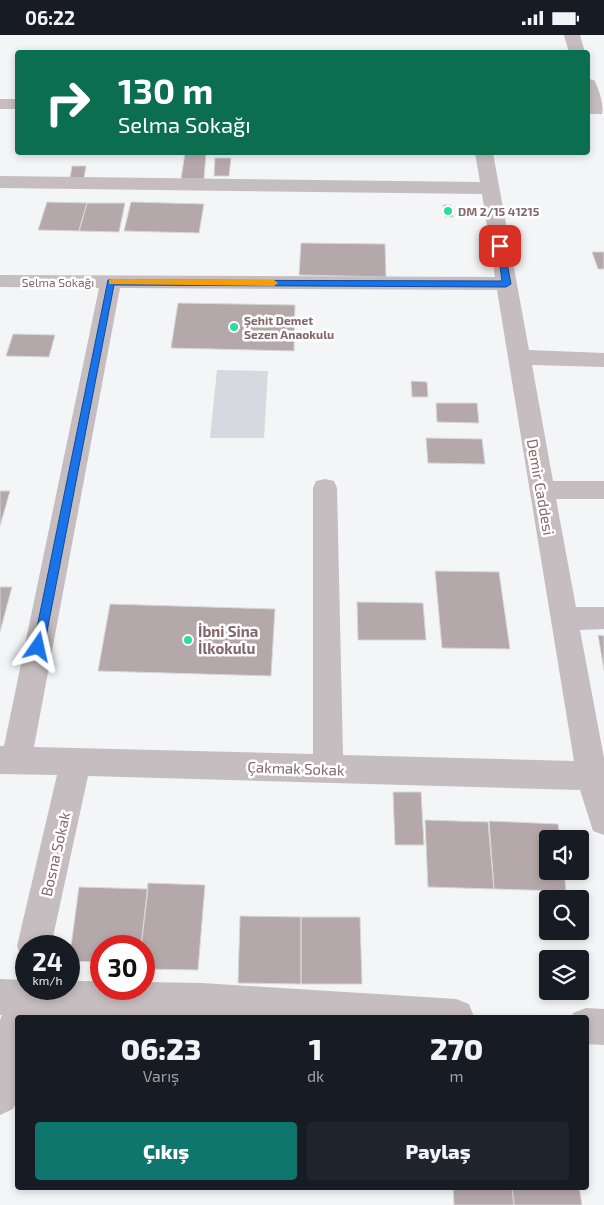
<!DOCTYPE html>
<html lang="tr">
<head>
<meta charset="utf-8">
<style>
	:root { --surface:#171b24; --page:#20242c; --text:#f1f3f6; --muted:#9ea1a6; --accent:#0f766e }
	body { margin:0; font-family:"Exo 2",sans-serif; background:var(--page); color:var(--text); height:100vh; display:flex; flex-direction:column; font-size:19px; white-space:nowrap }
	* { box-sizing:border-box; margin:0 }
	p { font-size:16px; color:var(--muted) }
	.icon { flex:none; width:28px; height:28px; fill:none; stroke:currentColor; stroke-width:2; stroke-linecap:round; stroke-linejoin:round }
	.map { position:relative; flex:1; overflow:hidden }
	.drawer { position:absolute; left:15px; top:980px; width:574px; height:175px; display:flex; flex-direction:column; background:var(--surface); border-radius:5px; box-shadow:0 2px 8px #0003 }
	.drawer>* { flex:none }
	.banner { position:absolute; left:15px; top:15px; width:575px; height:105px; border-radius:5px; box-shadow:0 2px 8px #0003; background:#0b6e4f; color:#fff; overflow:hidden }
	.buttons { position:absolute; left:539px; top:795px; display:grid; gap:10px }
	.buttons a { display:grid; place-items:center; width:50px; height:50px; border-radius:5px; background:var(--surface); box-shadow:0 2px 8px #0003; font-size:25px }
	.speed { position:absolute; left:15px; top:900px; display:flex; gap:10px; font-size:25px; font-weight:700; text-align:center }
	.speed>* { display:grid; place-content:center; width:65px; height:65px; border-radius:50%; background:var(--surface); box-shadow:0 2px 8px #0003; line-height:1 }
	.speed small { font-size:12px; font-weight:400 }
	.speed .limit { border:8px solid #d22; background:#fff; color:#111 }
	.pin { position:absolute; display:grid; place-items:center; width:42px; height:42px; color:#fff; margin:-21px; border-radius:10px; box-shadow:0 2px 8px #0006 }
	.me { position:absolute; width:55px; margin:-28px; rotate:11deg; stroke-linejoin:round; filter:drop-shadow(0 0 4px #0008) }
	.turn { display:flex; align-items:center; gap:18px; height:105px; padding:0 20px; font-size:22px }
	.turn .icon { width:65px; height:65px; stroke-width:2.5 }
	.turn b { display:block; font-size:35px; line-height:42px }
	.eta { display:flex; justify-content:space-evenly; align-items:center; height:85px; text-align:center }
	.eta b { font-size:30px; font-weight:800; line-height:35px }
	.action { display:flex; gap:10px; margin-top:auto; padding:10px 20px }
	.action a { flex:1; height:58px; border-radius:5px; background:var(--accent); color:#fff; font-size:20px; font-weight:800; line-height:58px; text-align:center }
	.action a+a { background:var(--page); color:var(--text) }
	.status { display:flex; justify-content:space-between; align-items:center; height:35px; padding:0 25px; background:var(--surface); direction:ltr }
	.status svg { height:14px; fill:currentColor }
	.map>svg:first-child { display:block }
	.green { fill:#d8d8e0 }
	.building { fill:#b5a8aa; stroke:#d6d7d8 }
	.lines { fill:none; stroke-linecap:round; stroke-linejoin:round }
	.minor { fill:#c5bdbf; fill-rule:evenodd }
	.route { fill:#1a73e8; stroke:#114b97 }
	.slow { fill:#f59e0b }
	.poi-dot { fill:#2edc9d; stroke:#fff; stroke-width:2 }
	.labels { text-anchor:middle; dominant-baseline:central; stroke-width:5; stroke-linejoin:round; paint-order:stroke }
	.far-poi-label { font-size:12px; font-weight:bold; fill:#83676b; stroke:#fff; text-anchor:start }
	.far-street-label { font-size:12px; fill:#83676b; stroke:#fff }
	.street-label { font-size:15px; fill:#83676b; stroke:#fff }
	.poi-label { font-size:15px; font-weight:bold; fill:#83676b; stroke:#fff; text-anchor:start }
</style>
</head>
<body>
<div class="status"><b>06:22</b><svg viewBox="0 0 49 12"><path d="M0 12V9h3v3zM5 12V6h3v6zM10 12V3h3v9zM15 12V0h3v12zM26 1h20v11H26zM47 4h2v5h-2z"/></svg></div>
<div class="map">
<svg width="604" height="1170" viewBox="0 0 604 1170">
	<rect width="100%" height="100%" fill="#f4f5f7"/>
	<path class="green" d="M217 335 268 336 264 403H210Z"/>
	<path class="building" d="M185 118H206L204 144H181Z
		M215 123H231L229 141H214Z
		M72 131H86L84 143H70Z
		M47 167 87 168 79 196 38 195Z
		M131 167 204 169 199 198 124 196Z
		M87 168H125L119 197 79 196Z
		M443 170H451L453 182H445Z
		M301 208 385 209 386 242 299 240Z
		M592 217H604V234H598Z
		M178 268 295 270 294 316 171 313Z
		M13 299 55 300 49 322 6 321Z
		M411 346 427 347 428 362H412Z
		M436 368H477L479 388 437 387Z
		M426 403 482 404 485 429 428 428Z
		M0 456H10L0 491Z
		M435 536 499 537 510 614 442 613Z
		M0 552H12L0 597Z
		M357 567 423 568 426 605H358Z
		M110 569 275 574 271 641 98 636Z
		M598 600 604 601V635Z
		M393 757H421L424 810H395Z
		M425 785 488 787 494 854 428 852Z
		M489 786 558 789 560 804H548V836H564L566 856 494 854Z
		M148 848 205 850 198 935 144 934V911H141Z
		M79 852 148 854 141 911H101V927L69 926Z
		M240 881 301 882V949L238 948Z
		M301 882H360L362 949H301Z
		M453 1152H512L514 1170H454Z
		M512 1152H579L582 1170H514Z"/>
	<g class="lines">
		<path class="minor" d="M564 0H580L585 18H569Z
			M588 44 594 45C599 53 604 71 602 79H590L588 75Z
			M0 64H18V74H0Z
			M475 118H493L529 315 604 318V332L532 330 553 446H604V464H556L576 572H604V594L580 595 604 723V800L593 796 580 755 88 741 51 911H26V925L22 923 17 911 57 740 0 739V711H4L99 253 0 252V240L495 242 482 159 0 153V141L480 147ZM120 253 497 255 574 726 343 720 337 453 334 446 325 444 316 446 313 453V719L34 712Z
			M0 944 26 945V954H69V946H101V954H144V947L202 948 456 964 469 969 474 982H146L34 980 35 982H18V1064L13 1074 0 1080V985L2 980H0Z
			M586 973 604 974V1010L586 1009V982H572L573 978Z"/>
	</g>
	<path class="route" d="M497 209 504 211 511 249 506 252 114 250 44 612 42 616H34L33 612 108 245 502 246Z"/>
	<path class="slow" d="M112 244 274 245 278 248 274 251 109 249V245Z"/>
	<g class="poi-dot">
		<circle cx="448" cy="176" r="5"/>
		<circle cx="234" cy="292" r="5"/>
		<circle cx="188" cy="605" r="5"/>
	</g>
	<g class="labels">
		<g class="far-poi-label">
			<text x="458" y="176">DM 2/15 41215</text>
			<text x="244" y="285">Şehit Demet<tspan x="244" dy="14">Sezen Anaokulu</tspan></text>
		</g>
		<g class="far-street-label">
			<text x="58" y="247">Selma Sokağı</text>
		</g>
		<g class="street-label">
			<text transform="translate(541 452) rotate(80)">Demir Caddesi</text>
			<text transform="translate(296 733) rotate(2)">Çakmak Sokak</text>
			<text transform="translate(55 819) rotate(-77)">Bosna Sokak</text>
		</g>
		<g class="poi-label">
			<text x="198" y="596">İbni Sina<tspan x="198" dy="17">İlkokulu</tspan></text>
		</g>
	</g>
</svg>
<div class="buttons">
<a><svg class="icon" aria-label="sound" viewBox="0 0 24 24"><path d="M4 9h4l5-4v14l-5-4H4zM17 9q2 3 0 6"/></svg></a>
<a><svg class="icon" aria-label="search" viewBox="0 0 24 24"><circle cx="10" cy="10" r="6"/><path d="M15 15l6 6"/></svg></a>
<a><svg class="icon" aria-label="layers" viewBox="0 0 24 24"><path d="M12 4l9 5-9 5-9-5zM3 14l9 5 9-5"/></svg></a>
</div>
<div class="speed"><div>24<small>km/h</small></div><div class="limit">30</div></div>
<div class="pin" style="left:500px;top:211px;background:#d93025"><svg class="icon" aria-label="arrive" viewBox="0 0 24 24"><path d="M6 21V4h12l-3 4 3 4H6"/></svg></div>
<svg class="me" style="left:38px;top:612px" viewBox="-20 -20 40 40"><path d="M0-17L14 15 0 8-14 15z" fill="#1a73e8" stroke="#fff" stroke-width="4"/></svg>
<div class="banner">
<div class="turn"><svg class="icon" aria-label="right" viewBox="0 0 24 24"><path d="M7 20v-9h11M14 6l5 5-5 5"/></svg><div><b>130 m</b>Selma Sokağı</div></div>
</div>
<section class="drawer">
<div class="eta">
<div><b>06:23</b><p>Varış</p></div>
<div><b>1</b><p>dk</p></div>
<div><b>270</b><p>m</p></div>
</div>
<div class="action"><a>Çıkış</a><a>Paylaş</a></div>
</section>
</div>
</body>
</html>
